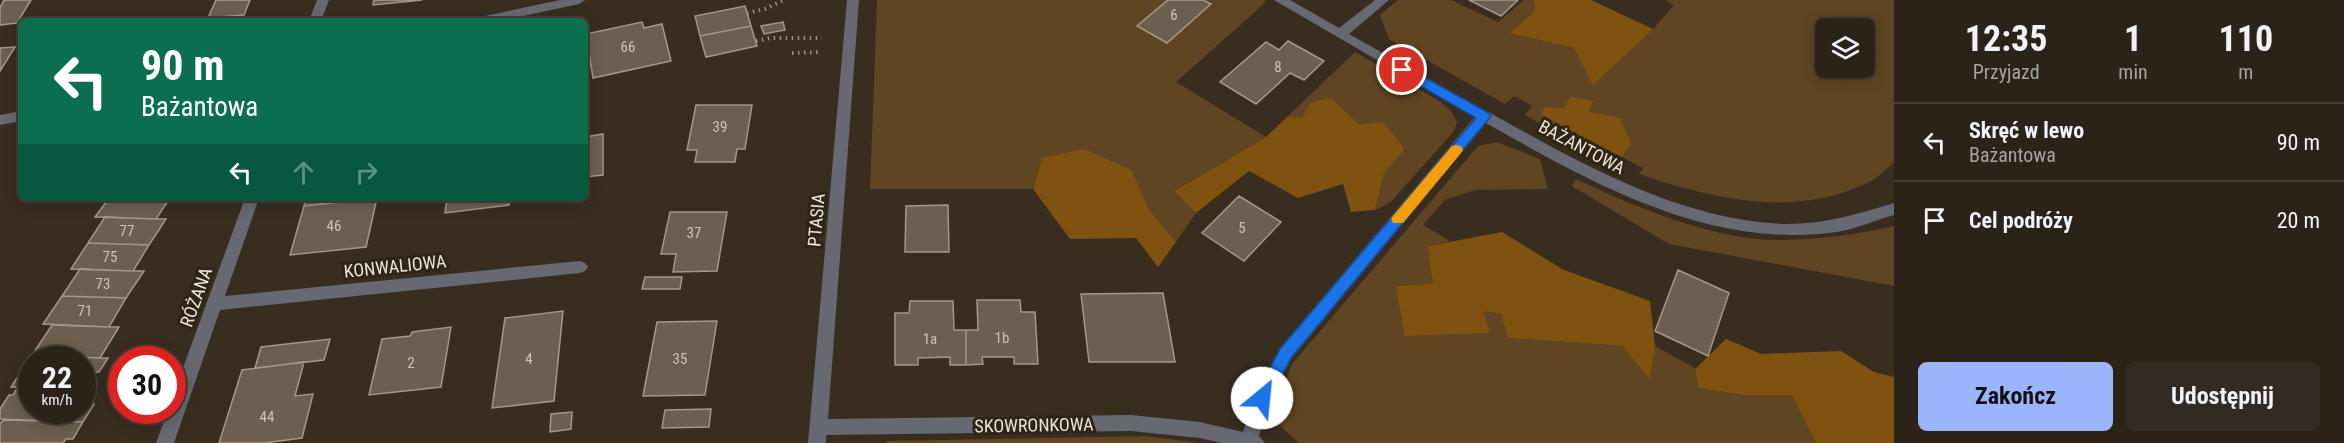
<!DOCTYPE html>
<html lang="pl">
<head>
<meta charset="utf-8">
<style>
	:root { --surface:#2b2218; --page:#332a21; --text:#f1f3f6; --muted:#a6a4a2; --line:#473f37; --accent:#9bb5fd }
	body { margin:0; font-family:"Roboto Condensed",sans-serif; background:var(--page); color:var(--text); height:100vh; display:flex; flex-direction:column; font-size:22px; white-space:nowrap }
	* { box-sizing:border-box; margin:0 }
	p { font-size:20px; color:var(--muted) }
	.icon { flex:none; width:33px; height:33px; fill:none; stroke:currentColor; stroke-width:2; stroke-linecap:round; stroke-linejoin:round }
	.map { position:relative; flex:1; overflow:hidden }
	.side { display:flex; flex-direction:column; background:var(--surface); width:450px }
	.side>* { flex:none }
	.banner { position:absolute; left:18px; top:18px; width:570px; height:183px; border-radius:9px; box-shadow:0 3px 15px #0003,0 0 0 2px var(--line); background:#0b6e4f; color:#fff; overflow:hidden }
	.tools { position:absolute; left:1815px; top:18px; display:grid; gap:12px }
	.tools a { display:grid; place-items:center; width:60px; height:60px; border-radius:9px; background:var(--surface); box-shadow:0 3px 15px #0003,0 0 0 2px var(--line); font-size:30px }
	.speed { position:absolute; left:18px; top:346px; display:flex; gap:12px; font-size:30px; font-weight:700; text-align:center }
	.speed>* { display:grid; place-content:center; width:78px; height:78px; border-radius:50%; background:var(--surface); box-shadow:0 3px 15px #0003,0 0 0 2px var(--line); line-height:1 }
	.speed small { font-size:15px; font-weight:400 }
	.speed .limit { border:9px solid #d22; background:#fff; color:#111 }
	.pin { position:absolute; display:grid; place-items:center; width:51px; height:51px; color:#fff; margin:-26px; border:3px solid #fff; border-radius:50%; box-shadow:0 2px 6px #0007 }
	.me { position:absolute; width:66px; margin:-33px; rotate:28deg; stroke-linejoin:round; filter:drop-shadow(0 0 4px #0008) }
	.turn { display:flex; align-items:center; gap:21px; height:126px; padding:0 24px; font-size:27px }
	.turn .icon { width:78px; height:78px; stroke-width:2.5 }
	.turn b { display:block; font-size:42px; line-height:51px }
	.lanes { display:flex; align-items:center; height:57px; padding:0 24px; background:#0003; justify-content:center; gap:30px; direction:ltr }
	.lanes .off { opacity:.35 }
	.eta { display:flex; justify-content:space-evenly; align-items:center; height:102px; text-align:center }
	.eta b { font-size:36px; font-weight:700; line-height:42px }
	.primary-button { display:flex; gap:12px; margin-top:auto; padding:12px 24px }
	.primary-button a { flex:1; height:69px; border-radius:9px; background:var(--accent); color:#111; font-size:24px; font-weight:700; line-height:69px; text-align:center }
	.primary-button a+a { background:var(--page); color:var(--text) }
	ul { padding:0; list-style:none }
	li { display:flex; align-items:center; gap:18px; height:78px; padding:0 24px; border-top:2px solid var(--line) }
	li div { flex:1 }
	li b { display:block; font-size:22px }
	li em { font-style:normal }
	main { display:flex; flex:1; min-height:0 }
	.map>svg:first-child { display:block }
	.green { fill:#5f4522; fill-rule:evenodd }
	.forest { fill:#7f530f }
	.building { fill:#6c5f50; stroke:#a69888; stroke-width:1.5 }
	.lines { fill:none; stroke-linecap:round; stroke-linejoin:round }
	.path { stroke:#988e83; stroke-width:4; stroke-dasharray:1.5 4.5; stroke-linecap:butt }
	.minor { fill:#666971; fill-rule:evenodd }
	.route { fill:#1a73e8; stroke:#114b97; stroke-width:1.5 }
	.slow { fill:#f59e0b }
	.labels { text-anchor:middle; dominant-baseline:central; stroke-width:6; stroke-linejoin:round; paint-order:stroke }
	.number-label { font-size:15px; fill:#cbc3b8 }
	.street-label { font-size:18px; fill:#ebe4db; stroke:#2f2416 }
</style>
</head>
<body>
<main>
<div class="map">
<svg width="1894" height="443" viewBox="0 0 1894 443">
	<rect width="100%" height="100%" fill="#392d20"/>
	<path class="green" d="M877 0H1263L1266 1 1255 12 1176 82 1266 137 1175 190 1196 213 1176 242 1148 208 1132 170 1042 158 1033 189H870Z
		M1398 0H1451L1498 22 1524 0H1534L1535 11 1509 33 1574 48 1653 29 1674 5 1665 0H1894V162C1886 169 1878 178 1869 182 1796 219 1712 199 1639 174L1643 168 1622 157 1631 144 1589 112 1593 102 1542 115 1617 154 1609 161 1525 115 1532 106 1514 96 1505 104 1389 39 1380 15ZM1826 28H1864V68H1826Z
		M1355 52 1441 102 1452 112 1457 122 1454 131 1391 202 1375 210 1384 172 1405 149 1359 125 1287 117Z
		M1497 142 1540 159 1548 189 1476 190 1445 200 1423 225 1450 241 1428 246 1490 333 1482 310 1501 314 1508 338 1624 346 1650 380 1655 346 1695 368 1698 388 1744 395H1792L1816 443H1299L1279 425 1278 401 1292 364 1478 146Z
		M1576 179C1634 207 1712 239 1776 240 1816 240 1855 235 1894 226V286L1669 244 1577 189H1574L1572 185Z
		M1146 436 1199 443H887L886 441Z"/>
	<path class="forest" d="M1534 0H1591L1653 29 1593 85 1574 48 1509 33 1535 11Z
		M1570 97 1593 101 1589 112 1620 118 1631 144 1622 157 1542 115 1544 107 1564 108Z
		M1331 98 1359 125 1383 122 1405 149 1384 173 1375 210 1351 212 1343 184 1298 198 1249 171 1196 213 1174 191 1266 137 1287 117 1302 118 1311 102Z
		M1084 149 1132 170 1148 208 1176 242 1158 267 1136 238 1070 239 1033 189 1042 158Z
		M1502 232 1564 270 1650 301 1655 346 1650 380 1623 346 1508 338 1501 314 1483 311 1490 333 1405 336 1396 286 1433 284 1428 246Z
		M1726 339 1761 354 1841 351 1874 372 1894 377V443H1816L1792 395H1744L1698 388 1695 369Z"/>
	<path class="building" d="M4 0H31L17 23 0 25V8Z
		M216 0H250L244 15 208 18Z
		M374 0H422L373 5Z
		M1168 0H1203L1211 4 1167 43 1137 26Z
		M1469 0H1518L1501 16Z
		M745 6 751 26 700 36 695 16Z
		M642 22 644 28 662 24 671 61 593 78 586 34Z
		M783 22 785 30 764 34 761 26Z
		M751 26 757 46 706 57 700 36Z
		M1288 41 1324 61 1304 80 1290 73 1256 104 1220 82 1266 42 1279 50Z
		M15 47 0 71V48Z
		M696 105H752L745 149H737L735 162H695L697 150H687Z
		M603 134V175L585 177V137Z
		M1239 196 1281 222 1244 261 1202 233Z
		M109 198H170L156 219 95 217Z
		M306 198H355L354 200 304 206Z
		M377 198 366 247 290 255 304 206Z
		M447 198H510L509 205 445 213Z
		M948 205 949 252H905L906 206Z
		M670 212H727L717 271 673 272 676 254H661Z
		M105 217 156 219H166L149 245 88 243Z
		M88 243 149 245 133 271 71 269Z
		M80 269 133 271H144L126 298 62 296Z
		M1678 270 1729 293 1708 356 1655 331Z
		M645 277H682L680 289H642Z
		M1163 293 1175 362H1089L1081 294Z
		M62 296 126 298 109 327 43 324Z
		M977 300H1020L1021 312H1035L1038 364H1014V357H982L983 364 966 365V330H978Z
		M910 301H953L954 330H966V365H950V357L918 358V365H895V313H909Z
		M563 311 554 401 492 408 505 318Z
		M717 321 705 395 643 396 657 322Z
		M52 325 109 327H119L100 358 32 355Z
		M451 327 441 387 369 395 382 339 410 336 412 332Z
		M330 339 324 360 255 368 261 347Z
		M32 355 100 358H108L99 372H91L82 387V360H32V388L11 387Z
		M304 362 295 396 313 394 302 438 264 443H219L242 370Z
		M18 387 32 388V411H82V390H95L86 403 94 404 83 422 0 419V409L9 395H13Z
		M711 409 709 427 662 428 665 410Z
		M572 412 571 429 550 432 551 414Z
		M3 420 83 422 73 439H66L63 443H0V424Z"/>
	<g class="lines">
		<path class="path" d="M747 13 765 9 784 0
			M756 41 770 38H822
			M792 53 821 52"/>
		<path class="minor" d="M317 0H329L321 21H309Z
			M560 0H585L579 4 500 21H474L480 17Z
			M847 0H859L828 419 1131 415 1200 422 1243 432 1254 398 1280 348 1475 117 1274 0H1290L1339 28 1375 0H1389L1349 34C1396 61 1444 87 1492 114 1582 164 1677 219 1783 224 1821 225 1858 214 1894 203V215C1876 220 1856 229 1837 232 1710 250 1593 184 1486 123L1292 358 1270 399 1259 436 1265 443H1222L1200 438 1131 431 826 435V443H808Z
			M21 111V121L0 125V115Z
			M245 198H259L225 296 580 261 585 263 588 267 585 271 580 273 220 310 174 443H156L168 411H172V398Z"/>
	</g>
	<path class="route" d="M1402 65 1489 113 1491 116 1291 358 1267 403 1262 405 1256 403 1254 398 1280 349 1476 118 1398 73 1396 70Z"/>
	<path class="slow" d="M1456 145 1461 146 1463 150 1461 153 1403 223H1393L1391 219 1393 216 1452 146Z"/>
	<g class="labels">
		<g class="number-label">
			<text x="1174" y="15">6</text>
			<text x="628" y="47">66</text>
			<text x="1278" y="67">8</text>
			<text x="720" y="127">39</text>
			<text x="334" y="226">46</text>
			<text x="1242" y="228">5</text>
			<text x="127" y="231">77</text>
			<text x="694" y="233">37</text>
			<text x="110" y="257">75</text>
			<text x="103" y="284">73</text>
			<text x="85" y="311">71</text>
			<text x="1002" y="338">1b</text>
			<text x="930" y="339">1a</text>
			<text x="529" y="359">4</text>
			<text x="680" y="359">35</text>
			<text x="411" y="363">2</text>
			<text x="267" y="417">44</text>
		</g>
		<g class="street-label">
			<text transform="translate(1582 147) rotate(28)">BAŻANTOWA</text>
			<text transform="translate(816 220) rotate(-85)">PTASIA</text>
			<text transform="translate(395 266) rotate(-6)">KONWALIOWA</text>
			<text transform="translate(196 297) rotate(-70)">RÓŻANA</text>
			<text transform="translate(1034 425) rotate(-1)">SKOWRONKOWA</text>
		</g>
	</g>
</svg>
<div class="tools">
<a><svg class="icon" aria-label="layers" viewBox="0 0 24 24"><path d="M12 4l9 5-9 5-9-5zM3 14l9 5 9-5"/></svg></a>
</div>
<div class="speed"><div>22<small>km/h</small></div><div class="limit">30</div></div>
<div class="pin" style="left:1402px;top:70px;background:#d93025"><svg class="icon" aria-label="arrive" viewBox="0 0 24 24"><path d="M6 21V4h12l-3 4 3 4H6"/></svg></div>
<svg class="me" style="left:1262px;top:398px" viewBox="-20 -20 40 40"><circle r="19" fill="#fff"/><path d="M0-13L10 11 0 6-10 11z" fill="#1a73e8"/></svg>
<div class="banner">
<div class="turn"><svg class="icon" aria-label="left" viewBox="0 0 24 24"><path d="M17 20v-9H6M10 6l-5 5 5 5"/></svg><div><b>90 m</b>Bażantowa</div></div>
<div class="lanes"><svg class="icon" aria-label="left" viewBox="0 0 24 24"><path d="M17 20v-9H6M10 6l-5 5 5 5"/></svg><svg class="icon off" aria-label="ahead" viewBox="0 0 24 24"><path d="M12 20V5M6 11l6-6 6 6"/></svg><svg class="icon off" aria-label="right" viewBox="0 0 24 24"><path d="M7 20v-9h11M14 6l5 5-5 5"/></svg></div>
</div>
</div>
<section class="side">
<div class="eta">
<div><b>12:35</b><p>Przyjazd</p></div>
<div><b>1</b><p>min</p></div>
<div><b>110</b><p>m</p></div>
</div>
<ul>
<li><svg class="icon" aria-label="left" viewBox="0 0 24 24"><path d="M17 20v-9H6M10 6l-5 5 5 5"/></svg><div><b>Skręć w lewo</b><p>Bażantowa</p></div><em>90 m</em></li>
<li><svg class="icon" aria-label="arrive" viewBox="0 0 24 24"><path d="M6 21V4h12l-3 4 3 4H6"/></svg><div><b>Cel podróży</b></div><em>20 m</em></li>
</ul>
<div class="primary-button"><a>Zakończ</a><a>Udostępnij</a></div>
</section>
</main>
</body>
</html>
